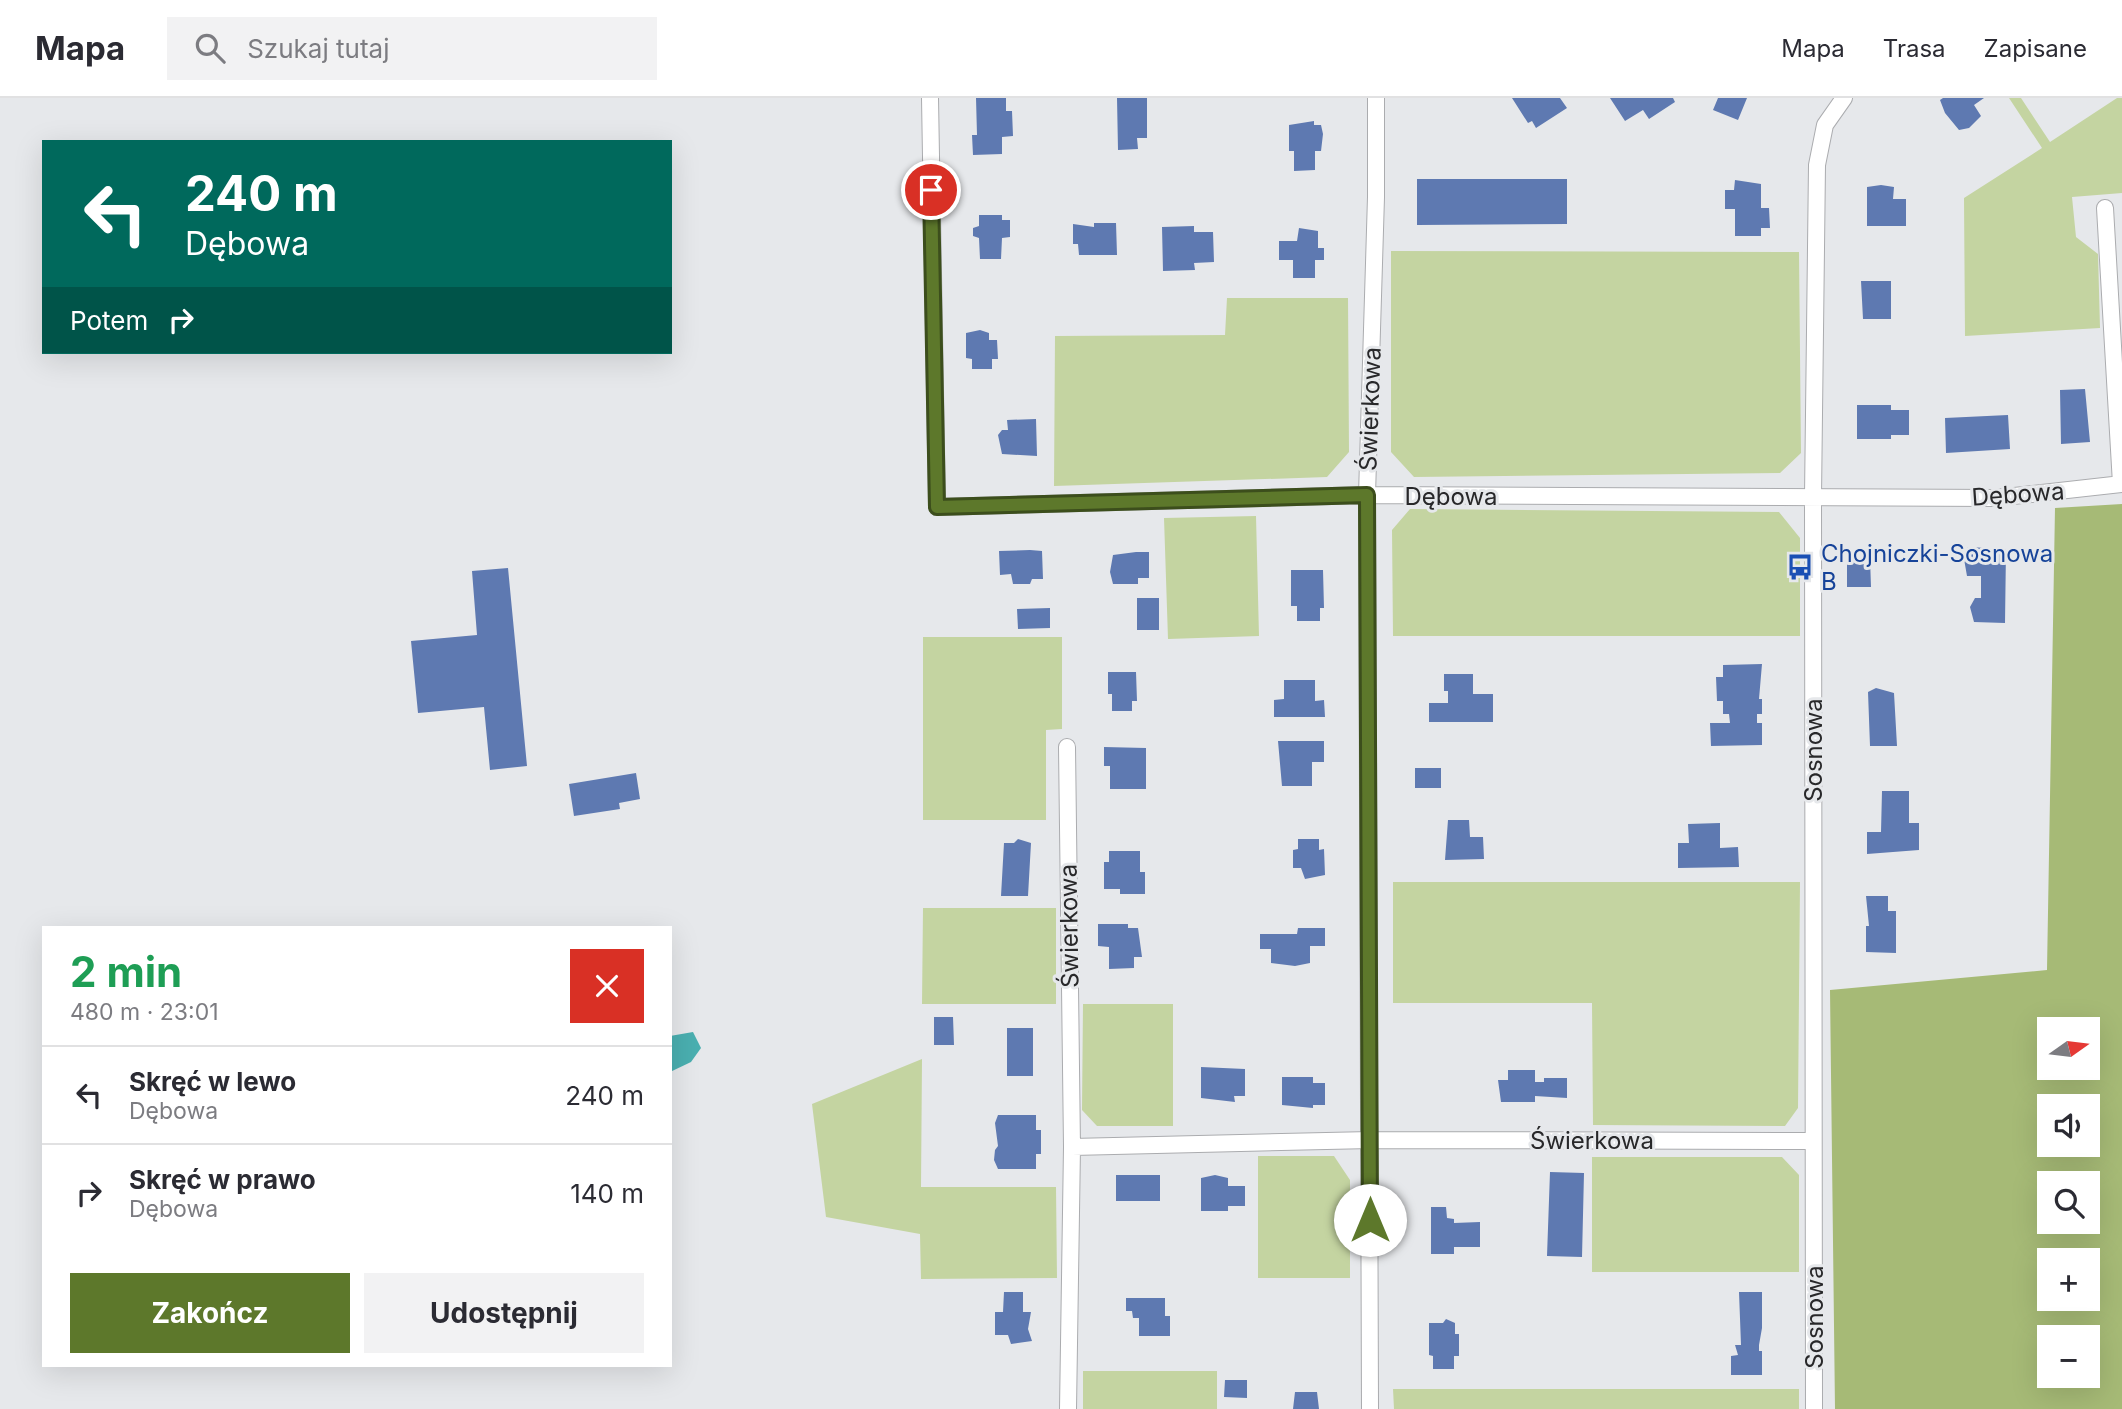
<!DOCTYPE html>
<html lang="pl">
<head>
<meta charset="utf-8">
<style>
	:root { --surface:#fff; --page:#f2f2f3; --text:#2b2b33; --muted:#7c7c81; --line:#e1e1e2; --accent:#5d782b }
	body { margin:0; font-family:Inter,sans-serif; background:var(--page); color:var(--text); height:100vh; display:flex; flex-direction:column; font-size:26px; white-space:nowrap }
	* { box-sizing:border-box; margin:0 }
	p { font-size:23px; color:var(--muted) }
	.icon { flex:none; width:38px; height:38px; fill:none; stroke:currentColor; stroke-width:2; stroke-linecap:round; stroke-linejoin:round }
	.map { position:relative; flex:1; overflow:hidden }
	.details { position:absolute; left:42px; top:828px; width:630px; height:441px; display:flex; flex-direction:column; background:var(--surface); border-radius:0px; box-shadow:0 7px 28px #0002 }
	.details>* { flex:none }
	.banner { position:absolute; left:42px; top:42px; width:630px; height:214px; border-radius:0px; box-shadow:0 7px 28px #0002; background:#00695c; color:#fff; overflow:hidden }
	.needle { width:46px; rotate:76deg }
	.buttons { position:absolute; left:2037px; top:919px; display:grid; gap:14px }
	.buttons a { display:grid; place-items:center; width:63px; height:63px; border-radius:0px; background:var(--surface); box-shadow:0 7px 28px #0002; font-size:35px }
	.pin { position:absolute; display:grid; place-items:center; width:60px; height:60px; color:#fff; margin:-30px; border:4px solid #fff; border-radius:50%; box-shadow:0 2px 7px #0007 }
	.me { position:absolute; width:77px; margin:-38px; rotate:0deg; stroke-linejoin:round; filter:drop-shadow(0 0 5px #0008) }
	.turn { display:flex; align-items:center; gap:24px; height:147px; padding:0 28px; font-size:32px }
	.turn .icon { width:91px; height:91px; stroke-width:2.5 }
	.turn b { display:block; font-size:49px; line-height:60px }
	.then { display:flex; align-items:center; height:66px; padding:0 28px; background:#0003; gap:14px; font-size:26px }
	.round { display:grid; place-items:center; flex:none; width:74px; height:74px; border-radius:0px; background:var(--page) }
	.headline { display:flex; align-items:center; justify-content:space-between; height:119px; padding:0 28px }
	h1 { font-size:42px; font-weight:700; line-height:52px; color:#1e9e55 }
	.primary-button { display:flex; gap:14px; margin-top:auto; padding:14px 28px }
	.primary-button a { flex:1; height:80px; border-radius:0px; background:var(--accent); color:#fff; font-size:28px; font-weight:700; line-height:80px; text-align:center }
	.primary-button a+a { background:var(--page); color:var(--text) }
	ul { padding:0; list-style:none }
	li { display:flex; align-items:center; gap:21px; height:98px; padding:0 28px; border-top:2px solid var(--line) }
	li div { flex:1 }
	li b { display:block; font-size:26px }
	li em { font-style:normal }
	header { display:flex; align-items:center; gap:42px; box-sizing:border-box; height:98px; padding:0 35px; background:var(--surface); border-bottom:2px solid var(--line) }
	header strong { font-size:33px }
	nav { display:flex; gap:38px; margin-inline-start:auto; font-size:24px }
	.search { width:490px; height:63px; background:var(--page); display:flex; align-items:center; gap:18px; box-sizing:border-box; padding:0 24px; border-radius:0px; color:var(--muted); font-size:26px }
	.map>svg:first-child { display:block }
	.green { fill:#c4d4a1 }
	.forest { fill:#a6ba76; fill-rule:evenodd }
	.water { fill:#4aafb0 }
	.building { fill:#5e79b1 }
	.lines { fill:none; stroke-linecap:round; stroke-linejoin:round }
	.street-casing { stroke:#abacaf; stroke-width:18 }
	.street { stroke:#fff; stroke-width:16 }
	.route-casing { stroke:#3c4e1c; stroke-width:18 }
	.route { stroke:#5d782b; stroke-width:12 }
	.labels { text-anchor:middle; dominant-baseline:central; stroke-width:6; stroke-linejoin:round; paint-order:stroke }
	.street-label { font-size:24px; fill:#28282a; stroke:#e6e8eb }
	.transit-label { font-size:24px; fill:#164399; stroke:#e6e8eb; text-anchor:start }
</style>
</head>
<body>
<header>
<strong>Mapa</strong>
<div class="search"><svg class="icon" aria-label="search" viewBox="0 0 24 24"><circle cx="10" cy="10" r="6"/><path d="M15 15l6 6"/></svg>Szukaj tutaj</div>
<nav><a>Mapa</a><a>Trasa</a><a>Zapisane</a></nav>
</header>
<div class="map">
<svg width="2122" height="1311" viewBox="0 0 2122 1311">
	<rect width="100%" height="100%" fill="#e6e8eb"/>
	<path class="green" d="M2009 0H2021L2050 44 2117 0H2122V95L2072 99 2076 139 2098 156 2100 230 1965 238 1964 100 2042 50Z
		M1391 153 1799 154 1801 355 1780 375 1414 379 1391 354Z
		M1227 200H1348L1349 354 1327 379 1054 388 1055 238 1225 237Z
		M1410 411 1779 414 1800 440V538H1393L1392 432Z
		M1256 418 1259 538 1168 541 1164 420Z
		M923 539H1062V631L1046 632V722H923Z
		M1393 784H1800L1798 1010 1785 1028 1593 1027 1592 905H1393Z
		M923 810H1056V906H922Z
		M1083 906H1173V1028H1097L1082 1012Z
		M922 961 921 1089H1056L1057 1180 921 1181 920 1136 826 1119 812 1006Z
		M1258 1058H1334L1350 1082V1180H1258Z
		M1592 1059H1782L1799 1077V1174H1592Z
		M1083 1273H1217V1311H1083Z
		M1393 1291H1799V1311H1394Z"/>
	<path class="forest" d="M2122 406V1311H1835L1830 892 2047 872 2055 410ZM2049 931H2088V970H2049ZM2049 1008H2088V1046H2049ZM2049 1085H2088V1124H2049ZM2049 1162H2088V1200H2049ZM2049 1239H2088V1278H2049Z"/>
	<path class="water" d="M693 934 701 950 691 964 670 974V938Z"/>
	<path class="building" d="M976 0H1006V13H1012L1013 38 1002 39V56L973 57 972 37H977Z
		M1117 0H1147V40H1137L1138 51 1118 52Z
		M1512 0H1560L1567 10 1536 30 1532 23 1528 25Z
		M1610 0H1673L1675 4 1649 21 1643 12 1625 23Z
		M1718 0H1747L1738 22 1713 12Z
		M1943 0H1984L1974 7 1981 18 1969 30 1959 32 1945 15 1940 2Z
		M1314 23V27H1321L1323 36 1321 53H1315V72L1294 73V53H1289V27Z
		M1417 81H1567V126L1417 127Z
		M1735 82 1761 86V110H1769L1770 130H1761V138H1735V111H1725V92H1734Z
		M1881 87 1894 89 1893 101H1906V128H1867V89Z
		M979 117H1002V122H1010V139L1002 140 1001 161H980L979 140 973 138V130L979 128Z
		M1094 125H1116L1117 157H1079L1078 146H1073V126L1094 129Z
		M1194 128V134H1213L1214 164 1194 165 1195 172 1163 173 1162 129Z
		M1299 130 1318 133V150H1324V162H1315V180H1293V162H1279V143H1297Z
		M1861 183H1891V221H1863Z
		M980 232 989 235V242H997L998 261H992V271H972V261L966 260V235Z
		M2085 291 2090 344 2061 346 2060 292Z
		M1857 307H1891V312H1909V337H1891V341H1857Z
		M2008 317 2010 351 1946 355 1945 320Z
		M1036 321 1037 358 1002 356 998 337 1002 332H1008L1007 322Z
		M1968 449 2006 451 2005 525 1974 524 1970 509 1975 500H1981V478H1967L1964 461Z
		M1030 452 1042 453 1043 481H1032L1030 486H1013L1011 476 1000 477 999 453Z
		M1136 454H1149V480H1138V486H1113L1110 474 1113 457Z
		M1847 460H1870L1871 489H1847Z
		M508 470 527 668 490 672 484 609 418 615 411 543 477 537 472 473Z
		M1291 472H1323L1324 510H1320V523H1297V508H1291Z
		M1137 500H1159V532H1137Z
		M1050 510V530L1018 531 1017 511Z
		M1762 566 1759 601H1762V616H1757V625H1762V647L1711 648 1710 625H1730L1729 616H1723V603H1717L1716 579H1723V567Z
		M1108 574H1136L1137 603H1132V613H1112V596H1108Z
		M1444 576H1473V596H1493V624H1429V605H1448V593H1444Z
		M1284 582H1315V603L1324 602 1325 619H1274V602L1284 601Z
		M1876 590 1894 595 1897 648H1870L1868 594Z
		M1278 643H1324V664H1312V688H1282Z
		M1104 649 1146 650V691H1110V668H1104Z
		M1415 670H1441V690H1415Z
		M636 675 640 701 619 705 620 711 574 718 569 686Z
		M1882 693H1909V725H1919V752L1867 756V734H1881Z
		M1448 722H1469L1470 739H1483L1484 761 1445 762Z
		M1720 725V750L1738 749 1739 769 1678 770V745H1689L1688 726Z
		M1018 741 1031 745 1028 798H1001L1004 745H1014Z
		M1298 741H1319V752L1324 751 1325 777 1305 781 1301 770H1293V752L1298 751Z
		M1109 753H1140V774H1145V796H1120V791H1104V764H1109Z
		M1866 798H1888V813H1896V855L1866 854V828H1869Z
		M1098 826H1128V830H1138L1142 859H1134V870L1109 871V849L1098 848Z
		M1298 830H1325V848H1310V865L1295 868 1271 865V851H1260V836H1297Z
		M934 919H953L954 947H934Z
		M1007 930H1033V978H1007Z
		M1201 969 1245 971V998H1234L1235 1004 1201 1000Z
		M1508 972H1535V984H1544V980H1567V1000L1535 998V1004H1501L1498 982H1508Z
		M1282 979H1313V985H1325V1007H1313V1010L1282 1007Z
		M998 1017H1036V1032H1041V1056H1036V1071H998L994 1062 995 1052 998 1048 995 1025Z
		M1550 1074 1584 1075 1582 1159 1547 1158Z
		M1116 1077H1160V1103H1116Z
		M1215 1077 1228 1080V1088H1245V1108H1228V1113H1201V1080Z
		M1431 1109H1446L1447 1120 1454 1121V1125L1480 1124V1149H1454V1156H1431Z
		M1004 1194H1023V1214H1031L1028 1231 1032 1243 1011 1246 1008 1237H995V1214H1003Z
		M1739 1194H1762V1230L1759 1247V1253H1762V1277H1731V1258L1738 1257 1735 1247H1741Z
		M1126 1200H1165V1218H1170V1238H1139V1220H1133L1132 1213H1126Z
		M1446 1221 1455 1225V1236H1459V1258H1454V1271H1433V1258L1429 1257V1225H1443Z
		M1225 1282H1247V1300L1224 1299Z
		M1295 1294H1317L1319 1311H1293Z"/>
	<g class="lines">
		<g class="street-casing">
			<path id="street" d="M930 0 937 409 1367 397 1996 400 2122 386
				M2105 110 2121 386
				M1067 649 1072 1049 1068 1311
				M1072 1049 1371 1042 1813 1043
				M1370 1311 1367 397 1376 99V0
				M1814 1311 1813 399 1817 67 1825 27 1844 0"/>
		</g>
		<use href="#street" class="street"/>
	</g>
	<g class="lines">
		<g class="route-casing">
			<path id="route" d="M931 92 937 409 1367 397 1370 1122"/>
		</g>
		<use href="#route" class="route"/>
	</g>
	<defs>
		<g id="bus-bare" transform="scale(2.1)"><path d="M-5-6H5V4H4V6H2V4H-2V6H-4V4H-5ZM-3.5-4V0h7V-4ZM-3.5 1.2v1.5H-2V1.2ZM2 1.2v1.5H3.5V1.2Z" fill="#1a4fb4" stroke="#e6e8eb" stroke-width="2.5" paint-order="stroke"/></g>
	</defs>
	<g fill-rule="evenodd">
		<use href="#bus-bare" x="1800" y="469"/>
	</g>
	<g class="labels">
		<g class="street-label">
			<text transform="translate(1370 311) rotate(-88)">Świerkowa</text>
			<text transform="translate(2018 396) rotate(-4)">Dębowa</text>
			<text x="1451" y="398">Dębowa</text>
			<text transform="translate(1813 652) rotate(-90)">Sosnowa</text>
			<text transform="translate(1069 828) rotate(-91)">Świerkowa</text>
			<text x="1592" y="1042">Świerkowa</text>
			<text transform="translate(1814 1219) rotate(-90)">Sosnowa</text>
		</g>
		<g class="transit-label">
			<text x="1821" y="455">Chojniczki-Sosnowa<tspan x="1821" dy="28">B</tspan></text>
		</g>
	</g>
</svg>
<div class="buttons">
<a><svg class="needle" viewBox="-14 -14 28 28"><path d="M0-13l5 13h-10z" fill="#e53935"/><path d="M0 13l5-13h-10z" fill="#7c7c81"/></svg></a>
<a><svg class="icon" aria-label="sound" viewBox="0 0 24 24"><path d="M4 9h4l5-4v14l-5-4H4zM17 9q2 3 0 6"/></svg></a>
<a><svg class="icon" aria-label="search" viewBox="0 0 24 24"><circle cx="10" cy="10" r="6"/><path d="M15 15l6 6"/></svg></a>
<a>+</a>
<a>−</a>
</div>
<div class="pin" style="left:931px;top:92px;background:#d93025"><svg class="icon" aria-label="arrive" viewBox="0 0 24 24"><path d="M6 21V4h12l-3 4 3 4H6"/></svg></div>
<svg class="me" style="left:1370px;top:1122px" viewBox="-20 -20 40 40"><circle r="19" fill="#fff"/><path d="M0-13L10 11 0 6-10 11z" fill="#5d782b"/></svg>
<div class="banner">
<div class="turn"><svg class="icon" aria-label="left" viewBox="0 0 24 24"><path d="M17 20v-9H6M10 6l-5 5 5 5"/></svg><div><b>240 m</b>Dębowa</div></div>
<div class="then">Potem<svg class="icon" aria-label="right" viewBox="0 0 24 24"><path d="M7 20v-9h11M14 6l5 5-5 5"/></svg></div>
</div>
<section class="details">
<div class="headline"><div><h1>2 min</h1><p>480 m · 23:01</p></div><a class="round" style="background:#d93025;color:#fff"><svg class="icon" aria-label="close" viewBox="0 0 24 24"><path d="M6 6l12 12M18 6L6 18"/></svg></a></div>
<ul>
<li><svg class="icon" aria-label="left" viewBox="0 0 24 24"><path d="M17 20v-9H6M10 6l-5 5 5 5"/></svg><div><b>Skręć w lewo</b><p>Dębowa</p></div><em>240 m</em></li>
<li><svg class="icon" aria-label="right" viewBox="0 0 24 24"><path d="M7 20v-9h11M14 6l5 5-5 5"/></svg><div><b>Skręć w prawo</b><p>Dębowa</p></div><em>140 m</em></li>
</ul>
<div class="primary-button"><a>Zakończ</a><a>Udostępnij</a></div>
</section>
</div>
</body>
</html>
